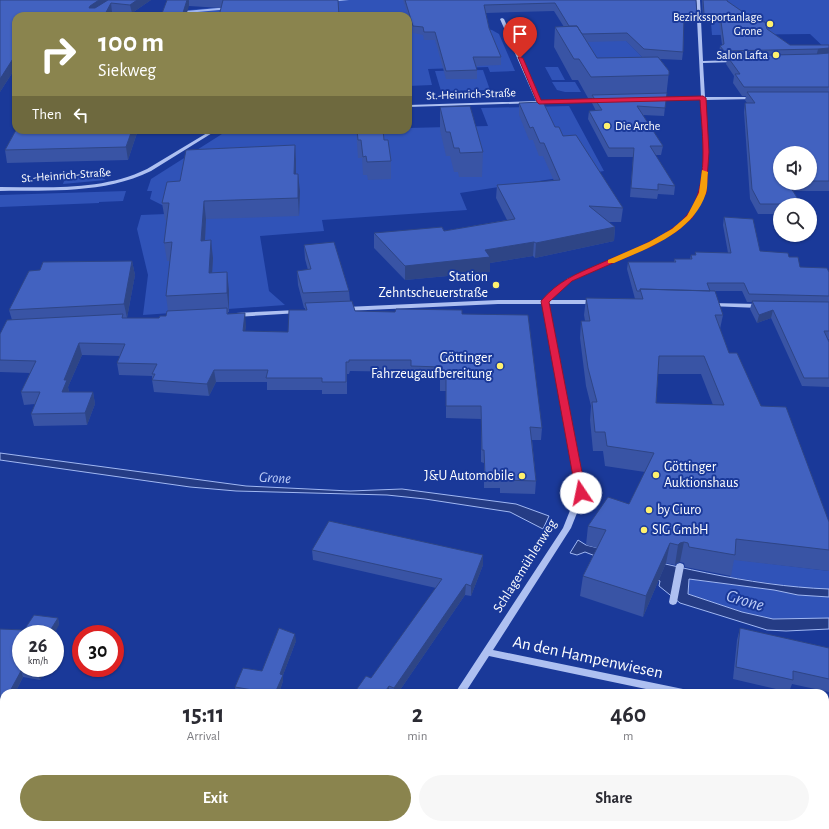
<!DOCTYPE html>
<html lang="en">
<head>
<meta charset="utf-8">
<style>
	:root { --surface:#fff; --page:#f7f7f7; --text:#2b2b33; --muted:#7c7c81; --accent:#8a844e }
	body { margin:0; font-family:"Alegreya Sans",sans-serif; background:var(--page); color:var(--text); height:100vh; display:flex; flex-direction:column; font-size:15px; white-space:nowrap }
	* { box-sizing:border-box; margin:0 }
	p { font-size:13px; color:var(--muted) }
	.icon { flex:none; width:22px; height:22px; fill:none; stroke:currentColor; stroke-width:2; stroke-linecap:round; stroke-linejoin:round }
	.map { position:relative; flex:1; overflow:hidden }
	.sheet { position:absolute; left:0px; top:689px; width:829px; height:140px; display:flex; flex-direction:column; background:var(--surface); border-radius:12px 12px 0 0; box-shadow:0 1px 3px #0004 }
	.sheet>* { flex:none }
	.guide { position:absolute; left:12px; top:12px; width:400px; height:122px; border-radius:12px; box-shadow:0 1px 3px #0004; background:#8a844e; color:#fff; overflow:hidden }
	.fabs { position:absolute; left:773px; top:146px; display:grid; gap:8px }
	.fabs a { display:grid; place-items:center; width:44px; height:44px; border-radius:50%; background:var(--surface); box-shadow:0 1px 3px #0004; font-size:20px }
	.speed { position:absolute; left:12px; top:625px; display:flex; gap:8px; font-size:20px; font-weight:700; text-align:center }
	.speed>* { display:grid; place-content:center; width:52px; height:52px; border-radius:50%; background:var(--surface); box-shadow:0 1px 3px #0004; line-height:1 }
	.speed small { font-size:10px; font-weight:400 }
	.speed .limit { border:6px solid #d22; background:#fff; color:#111 }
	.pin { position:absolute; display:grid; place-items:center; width:34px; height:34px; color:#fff; margin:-41px -17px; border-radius:50% 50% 50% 0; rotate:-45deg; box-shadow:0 0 4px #0007 }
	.pin .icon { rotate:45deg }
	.me { position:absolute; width:44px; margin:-22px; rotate:349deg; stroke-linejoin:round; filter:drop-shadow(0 0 3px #0008) }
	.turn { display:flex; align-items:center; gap:14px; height:84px; padding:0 20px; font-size:18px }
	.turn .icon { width:52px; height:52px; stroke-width:2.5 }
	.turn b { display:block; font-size:28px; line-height:34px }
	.then { display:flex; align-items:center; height:38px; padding:0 20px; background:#0003; gap:8px; font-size:15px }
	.eta { display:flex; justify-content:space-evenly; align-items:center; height:68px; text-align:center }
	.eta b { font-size:24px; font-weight:700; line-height:28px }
	.cta { display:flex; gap:8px; margin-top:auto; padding:8px 20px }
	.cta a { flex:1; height:46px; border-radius:24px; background:var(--accent); color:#fff; font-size:16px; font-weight:700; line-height:46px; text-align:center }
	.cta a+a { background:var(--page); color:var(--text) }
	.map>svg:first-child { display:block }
	.green { fill:#3053b8 }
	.water { fill:#253c85; stroke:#a1b8f3 }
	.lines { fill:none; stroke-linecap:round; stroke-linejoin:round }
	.stream { fill:#a1b8f3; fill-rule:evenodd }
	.minor { fill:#aec0f1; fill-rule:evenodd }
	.wall { fill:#3954a5; fill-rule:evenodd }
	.shaded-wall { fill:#2e4586 }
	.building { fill:#4262c0; stroke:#2e4586; fill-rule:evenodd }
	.route { fill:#e11d48; stroke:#92132f }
	.slow { fill:#f59e0b }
	.poi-dot { fill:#fff16e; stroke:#1a3999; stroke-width:1.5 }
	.labels { text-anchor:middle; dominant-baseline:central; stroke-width:4; stroke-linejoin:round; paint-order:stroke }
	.far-poi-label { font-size:12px; fill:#fff; stroke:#1a3999; text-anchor:end }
	.far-street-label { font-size:12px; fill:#fff; stroke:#1a3999 }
	.poi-label { font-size:14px; fill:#fff; stroke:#1a3999; text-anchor:end }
	.street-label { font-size:14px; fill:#fff; stroke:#1a3999 }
	.water-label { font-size:15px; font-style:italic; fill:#bbcbf7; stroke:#1a3999 }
	.near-street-label { font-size:17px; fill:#fff; stroke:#1a3999 }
	.near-water-label { font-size:18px; font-style:italic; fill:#bbcbf7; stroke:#1a3999 }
</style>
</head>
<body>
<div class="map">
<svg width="829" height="829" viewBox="0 0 829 829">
	<rect width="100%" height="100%" fill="#1a3999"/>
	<path class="green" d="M300 0H586L644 59 598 80 570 4 478 7 473 26 492 30 499 34 515 71 490 72 488 67 428 69 432 85 408 86V16H123Z
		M709 0H829V52L810 34 712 35Z
		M545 67H558L565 80H552Z
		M483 70 490 90 441 91 435 71Z
		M552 82H575L581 92H565L557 90Z
		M569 106 604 171 460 193 467 210 322 220 324 231 260 236 269 291 285 305 143 315 148 275 137 229 141 215 166 214 168 205H162L150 199 152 191H147L151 179 222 134 408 130V128L488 126 481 108Z
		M100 177 106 180 63 184 65 178Z
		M126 191 123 201 99 202V203L0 207V195Z
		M731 559 829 571V589L802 588 730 577Z
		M688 579 774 590 798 595 829 597V618L773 619 742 612 688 594Z"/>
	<path class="water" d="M0 453 246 486 350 491 402 489 516 504 549 516 543 529 510 512 425 499 387 495 236 491 190 487 0 460Z
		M578 540 586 545C665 564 748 586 829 589V597L798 595 774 590 689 579 688 594 742 612 773 619 829 618V629L786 631 767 630 680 603 659 586 660 581 585 552 577 555 570 553Z"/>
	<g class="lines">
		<path class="stream" d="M328 0H349L329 2Z
			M229 7 230 9 154 16H140L142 15Z"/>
		<path class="minor" d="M696 0H700L703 61 735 60 737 61 735 62 703 63 705 97H755L757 98 755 99 705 100 708 152 706 193 692 218 676 231 654 244 571 281 549 300H595L598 302 595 304H549L585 493 571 528 493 650 683 689 686 690 688 693H665L489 656 465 693H455L563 528 577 493 543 304H498L346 311 343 309 346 307 498 300H543L567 279 650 242 672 229 688 216 700 193 704 152 701 100H657L655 99 657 98 701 97Z
			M502 18 504 19 541 101 601 99H603V101L408 107V105L536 101 500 19Z
			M212 130H217L151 171C104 194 50 190 0 191V187C49 187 102 191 147 169Z
			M711 303 759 304 762 306 759 308 709 306 708 305 709 304Z
			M297 310 299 311 300 312 299 313 236 317 233 315 236 313Z
			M680 563 683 564 684 566 677 602 676 604 673 605 670 604 669 602 676 566 677 564Z
			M825 721 829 722V730L825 729Z
			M369 825H379L377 829H367Z"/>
	</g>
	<path class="wall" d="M0 0H151L132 13 112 12 110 16H16V67L0 92Z
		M167 0H338L339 16H219L221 8 189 6Z
		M403 0H696L697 15 696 22 684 23 683 52 682 60 660 59 669 71 664 116 643 115 663 146 661 155H655L675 186 674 195 658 194 657 199 630 197 633 157H608L588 119 589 111H596L592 103V98H588L578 80H572L554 47 555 27H564L554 11 486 13 489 28 501 57V65L476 66 477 70V79H446L435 40H424L423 35 413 33ZM626 41 642 57 597 58 587 42Z
		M702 0H727V1L790 45H829V191H793L801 204V205H780V214H758L750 199 744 112 745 103H747L745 100 746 96H742L733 83 734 76 726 64 727 59H723L719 54 720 46 722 45 719 22H703ZM810 153V183H780Z
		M519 103 555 127 563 136 623 208 621 222H608L615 227 614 241 535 258 533 256 490 263V272L405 280 374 248V233L444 231 507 220 496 198 497 185 554 181 543 156H539L533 140H529L519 115Z
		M440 107 483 152 482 177H459L458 172H454L450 156H446L440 130Z
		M16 130H138L128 160 7 163 5 150Z
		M356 130H383L384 140 391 161V179L368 180 367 175H363L362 158H358Z
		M296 161V174L300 191 299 216 206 219 205 241 213 258 212 273 229 290V312H228V314L246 325 245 331 288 332 305 310V308H304L298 285 297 271 308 270 305 259 304 245 349 291 350 301 355 311 462 314 542 428 541 440H532L536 481 535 494 500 493V488H484V463L481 462V419L446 418V391H440V378H411V372L350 371 349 374H347V394H322V390H267V382H216L209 396 154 392 152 380V376L119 375 117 363 120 356 82 355 68 387 69 392H93L95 404 87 425 34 426 31 414 35 404 24 405 21 392 30 373 0 372V334L12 320 9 310 40 270 132 261 135 275 127 318H159L166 316 168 311 166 296 170 261H167L164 243 167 220H165L162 203 180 181Z
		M724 217 760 251 789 257 800 267 829 272V339H828L829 342V387L802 386 771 318 757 323 750 309 752 302H747L742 291H710L723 315 720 329 729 353 829 522V571L734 560 731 576 685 567 684 563 680 562 677 563 675 565 666 563 643 617 580 596 583 576 597 548 586 545 588 526 629 504 645 472 605 466 603 451H593L590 420 591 406 586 386 580 338 581 321H585L584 315 586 298 635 299 627 269 628 262H674V259H690L691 255H695V252L728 253 723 225ZM658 374H701L713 405 656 403Z
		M312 550 483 565 471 596 465 595 398 693H354L371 678 436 588 313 560Z
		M58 618 59 625 21 634 47 668 40 680 23 677 15 693H4V706L0 705V629L24 630Z
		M740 628 829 648V692L792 684 789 692 733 679 737 640Z
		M296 641 283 675V681L279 693H236L235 687 262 671Z
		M825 761 826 764 829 765V807H825Z
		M206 825H348L345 829H207Z
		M724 825H764L765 829H724Z"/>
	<path class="shaded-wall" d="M99 0H112L91 15 89 8 90 6Z
		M137 0H151L132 13 130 5Z
		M187 0H189V6L186 16H182Z
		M111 3 112 12 110 16H104Z
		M829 48V56L816 58 818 49Z
		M16 54V67L0 92V79Z
		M132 130H138L128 160 126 147Z
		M295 145 296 161V191L294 174Z
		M298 174 300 191 299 216 298 198Z
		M204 201 206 219 204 259 201 241Z
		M615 227 614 241 535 258 536 243Z
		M211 240 213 258 211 292 209 273Z
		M534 242 533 256 490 263V272L405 280V266L485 250Z
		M132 261 135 275 127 318 124 304Z
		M227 272 229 290V312L227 293Z
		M773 310 771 318 757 323 759 315Z
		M245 313 246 325 244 343 243 331Z
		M79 343 82 355 68 387 69 392H62L64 380Z
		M214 370 216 382 209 396 207 384Z
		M93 392 95 404 87 425 85 413Z
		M684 542 680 562 677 563 675 565 678 545 680 543Z
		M670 543 666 563 643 617 646 596Z
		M483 555V565L471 596V586Z
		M466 584 465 595 398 693H394V688Z
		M58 618 59 625 54 634H48Z
		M295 634 296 641 283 675V681L279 693H275L280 674Z
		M41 668H47L40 680 38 673Z
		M21 671 23 677 15 693H9Z
		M389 686V693H384Z
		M153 825H165L163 829H150Z
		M336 825H348L345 829H333Z"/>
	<path class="building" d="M0 0H99L90 6 89 8H95L108 0H137L130 5 111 3 104 16H16V54L0 79Z
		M167 0H187L182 16H161Z
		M223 0H338L339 16H286V13L219 16Z
		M405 0H696L697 15H684L683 52 644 49 627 33 582 34 577 26H569L555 3 484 5 489 28 501 57H473L477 70 446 71 435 32H424L423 27 413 26Z
		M703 0H727V1L756 21 765 22 767 29 790 45H829V48L818 49 724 51 720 46 724 44 720 14H704Z
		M577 26 597 58 658 57 669 71V75L591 77 579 59H574L555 27Z
		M829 53V87H744L735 74H740L727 56 818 54Z
		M747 92H829V181H810V153H780V183H788L801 204H760L752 189 745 103H755Z
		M667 93 665 108 637 106 663 146H650L675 186 658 184V190L631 188 634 148H609L589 111 602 110 592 95Z
		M543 102 555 127H559L563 136 576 135 623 208 589 206 615 227 536 243 534 242 485 250 490 257 405 266 374 233 442 227 444 231 515 219 497 185 560 180 544 143H540L533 127 530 128 519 103Z
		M470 106 483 152 460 153 459 148H454L450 132H446L440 107Z
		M16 130H132L126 147 5 150Z
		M357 130H383L384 140H388L391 161 367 162 366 156 363 157 361 140H358Z
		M295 145 294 174H298V198L204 201 201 241 211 240 209 273 227 272V293L166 296 172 242 164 243 169 203H162L167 182 180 181 186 150Z
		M724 217 753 219 760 251 788 253 789 257H798L800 267 827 268 829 272V296L749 294 744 283H707L710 291 640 289V291H637L628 262H676L674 259H692L691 255H696L695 252 731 253Z
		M334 242 349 291 303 293 297 271 311 269 304 245Z
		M132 261 124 304 9 310 29 271 40 270 43 262Z
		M640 289 715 291 723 315H715L729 353H737L761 406 786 407 829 522V550L736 539 735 555 689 547 688 543 684 542 680 543 678 545 670 543 646 596 583 576 606 530 588 526 608 497 629 504 654 453 607 446 605 432H595L592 402H597L588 368 581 321H590L586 298 643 299ZM659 356H704L724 405 656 403Z
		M352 301 355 311 395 312 396 309 462 310V314L528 315 542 428 530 427 536 481 501 480 500 475H485L484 450H482L481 406H446V379H440V367L411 366V360H349V362H346V382H322V378H266L268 370H214L207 384 152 380 155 374H152L157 364 117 363 125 344 79 343 64 380H67L62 392H93L85 413 31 414 40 392H21L36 361 0 360V334L7 320 123 314 122 318H159L160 316H166L167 311 227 308V314L245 313 243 331 288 332 289 310H307L305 303Z
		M752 301 829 302V331H824L829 342V378H804L773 310 759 315Z
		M329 521 483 555 471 586 466 584 394 688 389 686 384 693H354L366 676 371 678 442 579 312 550Z
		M34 615 58 618 48 634H21V668H41L38 673 21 671 9 693H4V700L0 699V629L24 630Z
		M279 628 295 634 280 674 283 675 275 693H270L235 687 243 668 262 671Z
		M740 628 829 648V679L793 671V680L736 667Z
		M825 761 826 764 829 765V797L825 796Z
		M0 785 4 786V825H75L90 829H0Z
		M95 825H153L150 829H92Z
		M216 825H336L333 829H225Z
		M728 825H764L765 829H729Z"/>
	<path class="route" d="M518 57 523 58 541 100 703 96 706 98 709 152 706 193 692 218 677 231 654 245 572 281 549 302 586 493 581 496 576 493 541 301C558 281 576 274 599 264 624 253 670 237 687 215 710 186 702 135 700 100L539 104 537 102Z"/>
	<path class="slow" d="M702 170 708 172C707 178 708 187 706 193 693 233 648 248 614 263H608V260L649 242 672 229 687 216 699 193Z"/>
	<g class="poi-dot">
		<circle cx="770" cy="24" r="4"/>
		<circle cx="776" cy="55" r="4"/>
		<circle cx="607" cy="126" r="4"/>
		<circle cx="496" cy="285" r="4"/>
		<circle cx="500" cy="366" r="4"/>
		<circle cx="656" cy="475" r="4"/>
		<circle cx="522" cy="476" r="4"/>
		<circle cx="649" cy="510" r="4"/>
		<circle cx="644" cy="530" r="4"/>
	</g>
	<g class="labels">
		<g class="far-poi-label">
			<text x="762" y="17">Bezirkssportanlage<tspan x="762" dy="14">Grone</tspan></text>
			<text x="768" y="55">Salon Lafta</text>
			<text x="615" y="126" text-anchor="start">Die Arche</text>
		</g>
		<g class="far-street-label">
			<text transform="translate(471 94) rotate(-2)">St.-Heinrich-Straße</text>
			<text transform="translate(66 175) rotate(-4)">St.-Heinrich-Straße</text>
		</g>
		<g class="poi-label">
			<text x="488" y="277">Station<tspan x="488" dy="16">Zehntscheuerstraße</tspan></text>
			<text x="492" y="358">Göttinger<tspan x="492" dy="16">Fahrzeugaufbereitung</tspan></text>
			<text x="664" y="467" text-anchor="start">Göttinger<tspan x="664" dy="16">Auktionshaus</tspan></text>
			<text x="514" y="476">J&amp;U Automobile</text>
			<text x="657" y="510" text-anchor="start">by Ciuro</text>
			<text x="652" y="530" text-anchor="start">SIG GmbH</text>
		</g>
		<g class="street-label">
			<text transform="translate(525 566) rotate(-58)">Schlagemühlenweg</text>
		</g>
		<g class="water-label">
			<text transform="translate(275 478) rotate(3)">Grone</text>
		</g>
		<g class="near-street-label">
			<text transform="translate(588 657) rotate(12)">An den Hampenwiesen</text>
		</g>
		<g class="near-water-label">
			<text transform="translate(745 601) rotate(16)">Grone</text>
		</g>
	</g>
</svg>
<div class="fabs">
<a><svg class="icon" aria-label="sound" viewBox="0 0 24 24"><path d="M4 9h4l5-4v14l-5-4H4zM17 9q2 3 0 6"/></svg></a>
<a><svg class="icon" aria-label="search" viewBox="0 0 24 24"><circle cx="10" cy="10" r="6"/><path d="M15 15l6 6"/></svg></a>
</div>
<div class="speed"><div>26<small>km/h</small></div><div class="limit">30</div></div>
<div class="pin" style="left:520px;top:58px;background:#d93025"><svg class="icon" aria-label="arrive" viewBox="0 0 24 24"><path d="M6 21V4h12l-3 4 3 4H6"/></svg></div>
<svg class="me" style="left:581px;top:493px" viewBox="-20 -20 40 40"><circle r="19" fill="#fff"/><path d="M0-13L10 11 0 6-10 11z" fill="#e11d48"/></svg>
<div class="guide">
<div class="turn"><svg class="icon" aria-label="right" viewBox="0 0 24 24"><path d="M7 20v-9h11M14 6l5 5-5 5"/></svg><div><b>100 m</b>Siekweg</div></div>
<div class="then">Then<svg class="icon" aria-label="left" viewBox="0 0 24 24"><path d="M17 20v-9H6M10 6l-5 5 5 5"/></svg></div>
</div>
<section class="sheet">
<div class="eta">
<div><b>15:11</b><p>Arrival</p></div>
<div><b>2</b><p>min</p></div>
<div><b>460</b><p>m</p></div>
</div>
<div class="cta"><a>Exit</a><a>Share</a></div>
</section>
</div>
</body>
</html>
